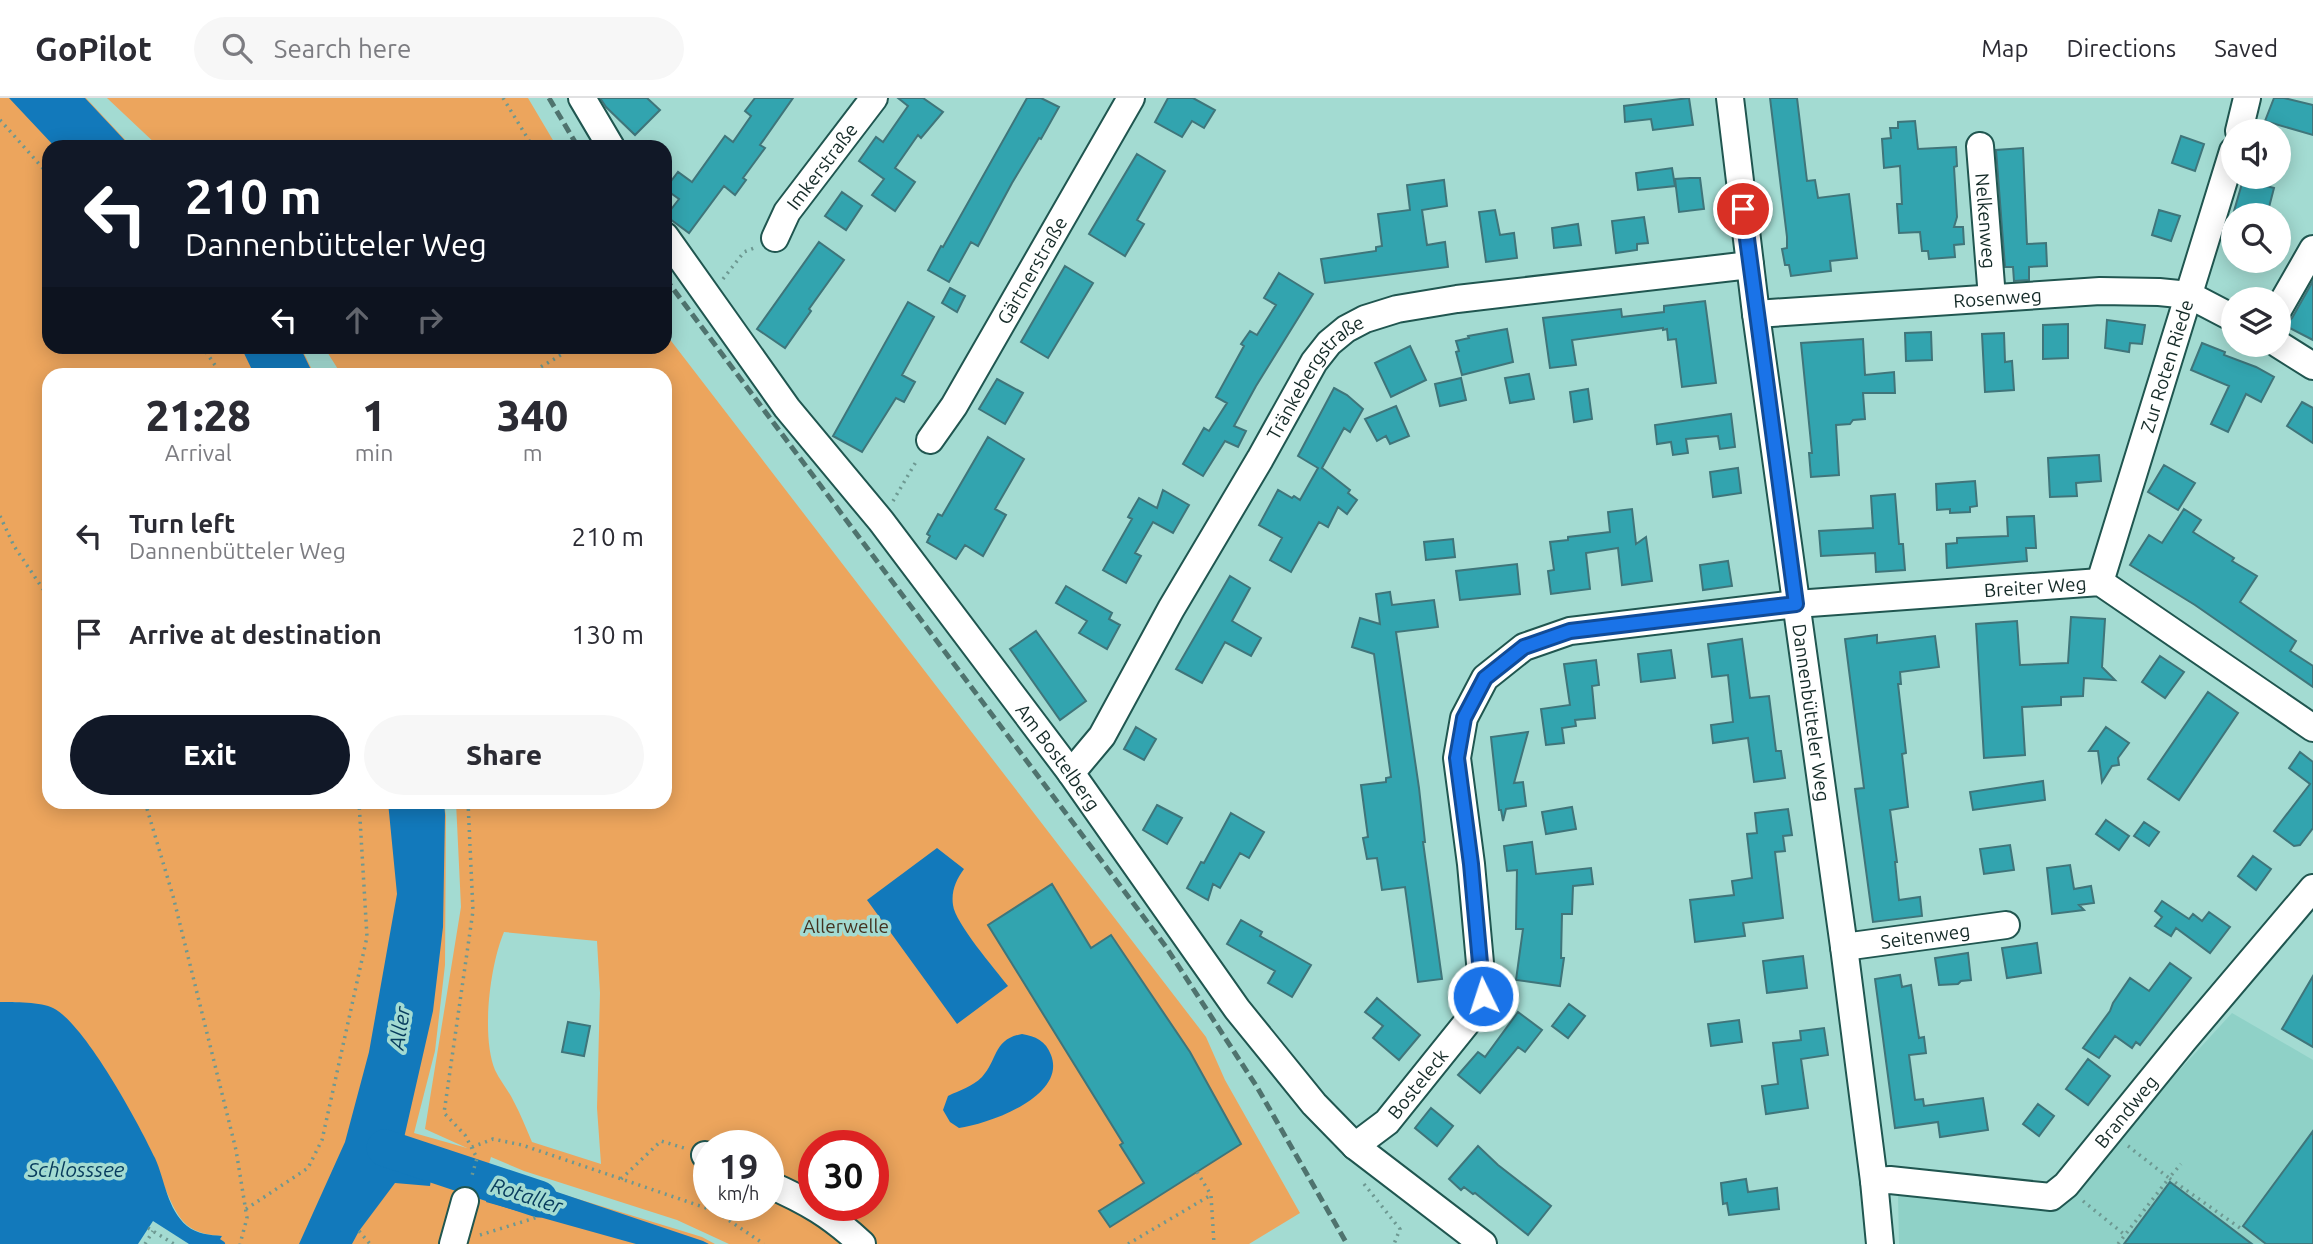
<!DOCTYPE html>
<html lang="en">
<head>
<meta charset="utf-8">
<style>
	:root { --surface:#fff; --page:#f7f7f7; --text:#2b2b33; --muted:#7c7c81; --line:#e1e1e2; --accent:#111827 }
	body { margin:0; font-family:Ubuntu,sans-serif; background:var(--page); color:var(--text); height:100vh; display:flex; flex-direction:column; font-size:26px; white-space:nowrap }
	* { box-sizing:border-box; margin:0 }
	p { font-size:23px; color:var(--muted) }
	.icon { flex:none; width:38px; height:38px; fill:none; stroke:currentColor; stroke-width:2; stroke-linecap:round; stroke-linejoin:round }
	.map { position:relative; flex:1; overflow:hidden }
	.panel { position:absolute; left:42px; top:270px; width:630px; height:441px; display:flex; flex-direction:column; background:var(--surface); border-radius:21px; box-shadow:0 4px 18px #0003 }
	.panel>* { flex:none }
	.top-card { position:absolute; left:42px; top:42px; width:630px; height:214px; border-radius:21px; box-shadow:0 4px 18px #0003; background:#111827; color:#fff; overflow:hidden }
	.tools { position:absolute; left:2221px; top:21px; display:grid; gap:14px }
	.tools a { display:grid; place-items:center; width:70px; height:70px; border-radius:50%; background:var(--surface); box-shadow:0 4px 18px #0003; font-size:35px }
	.speed { position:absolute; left:693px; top:1032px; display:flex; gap:14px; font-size:35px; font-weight:700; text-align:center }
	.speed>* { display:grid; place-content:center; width:91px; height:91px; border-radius:50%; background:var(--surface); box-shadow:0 4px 18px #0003; line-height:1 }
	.speed small { font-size:18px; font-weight:400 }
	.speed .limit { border:10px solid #d22; background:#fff; color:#111 }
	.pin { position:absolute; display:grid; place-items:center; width:60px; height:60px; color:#fff; margin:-30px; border:4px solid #fff; border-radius:50%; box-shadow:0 2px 7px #0007 }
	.me { position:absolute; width:77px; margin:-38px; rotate:356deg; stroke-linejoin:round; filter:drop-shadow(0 0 5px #0008) }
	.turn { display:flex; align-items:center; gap:24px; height:147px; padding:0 28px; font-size:32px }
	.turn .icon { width:91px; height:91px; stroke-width:2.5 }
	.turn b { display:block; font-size:49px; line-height:60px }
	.lanes { display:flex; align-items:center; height:66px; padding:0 28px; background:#0003; justify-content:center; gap:35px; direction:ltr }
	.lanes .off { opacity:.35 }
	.eta { display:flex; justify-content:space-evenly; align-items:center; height:119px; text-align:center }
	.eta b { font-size:42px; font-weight:800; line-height:49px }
	.button { display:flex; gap:14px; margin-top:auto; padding:14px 28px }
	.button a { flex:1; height:80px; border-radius:42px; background:var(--accent); color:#fff; font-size:28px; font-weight:800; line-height:80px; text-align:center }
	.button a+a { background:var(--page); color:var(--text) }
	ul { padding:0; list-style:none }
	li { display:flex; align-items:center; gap:21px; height:98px; padding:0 28px }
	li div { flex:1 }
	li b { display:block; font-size:26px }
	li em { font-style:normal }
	header { display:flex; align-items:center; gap:42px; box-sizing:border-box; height:98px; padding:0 35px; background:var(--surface); border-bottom:2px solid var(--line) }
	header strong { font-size:33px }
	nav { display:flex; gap:38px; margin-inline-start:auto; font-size:24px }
	.search { width:490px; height:63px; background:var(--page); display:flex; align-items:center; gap:18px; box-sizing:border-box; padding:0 24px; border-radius:38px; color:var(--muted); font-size:26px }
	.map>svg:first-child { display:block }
	.built { fill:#8fd1c7 }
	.green { fill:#eca55d; fill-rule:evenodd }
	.water { fill:#1279bb }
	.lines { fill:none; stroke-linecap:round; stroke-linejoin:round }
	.stream { stroke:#1279bb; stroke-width:6 }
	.river { stroke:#1279bb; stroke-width:37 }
	.building { fill:#32a4af; stroke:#3f757a; stroke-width:2 }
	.minor-casing { stroke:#205650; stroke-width:30 }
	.path { stroke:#6d9891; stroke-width:3.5; stroke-dasharray:2 5; stroke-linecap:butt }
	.minor { stroke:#fff; stroke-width:26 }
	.rail { stroke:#4f736e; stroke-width:5; stroke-dasharray:10 5; stroke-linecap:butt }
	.route-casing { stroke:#114b97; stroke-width:18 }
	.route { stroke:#1a73e8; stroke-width:12 }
	.labels { text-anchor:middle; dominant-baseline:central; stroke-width:7; stroke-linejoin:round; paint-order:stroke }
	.street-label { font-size:19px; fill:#142a27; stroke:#a3dbd2 }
	.park-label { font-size:19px; fill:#443220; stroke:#a3dbd2 }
	.water-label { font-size:21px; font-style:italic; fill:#073b5d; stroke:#a3dbd2 }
</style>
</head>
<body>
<header>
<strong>GoPilot</strong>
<div class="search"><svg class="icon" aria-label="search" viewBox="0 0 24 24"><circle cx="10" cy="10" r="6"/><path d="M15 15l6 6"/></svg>Search here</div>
<nav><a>Map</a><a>Directions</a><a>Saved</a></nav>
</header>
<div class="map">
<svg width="2313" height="1146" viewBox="0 0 2313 1146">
	<rect width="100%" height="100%" fill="#a3dbd2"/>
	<path class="built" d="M2232 915 2313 962V1146H1899L1898 1096 2057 1106Z"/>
	<path class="green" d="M0 0H86L132 49H49V248L301 249 314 276H49V704H444L446 718 445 867 435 953 414 1035 467 1050 425 1031 461 809 456 704H665V276H341L324 249 665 248V235L1206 939 1225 982 1300 1115 1249 1146H729L677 1122 524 1073 491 1059 487 1073 702 1139 715 1146H217L222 1138C184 1136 178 1120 164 1088L15 904H0ZM504 834 597 843 600 895 597 1010 601 1066 532 1044C526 1030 521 1017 514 1004 509 993 500 983 495 972 481 938 490 867 504 834ZM709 1048H768V1108H709ZM814 1048H873V1108H814Z
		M107 0H528L557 49H159Z"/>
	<path class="water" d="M9 0H85L131 49H55Z
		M241 249H300L313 276H254Z
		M388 704H444L445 716 443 829 433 913 404 1040 435 1054 430 1088 395 1085 359 1133 352 1146H299L345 1044 369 954 397 796Z
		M937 750 964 771C956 782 951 793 953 807 955 825 995 871 1008 888L957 926 867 802Z
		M0 904C13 904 42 904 53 910 85 926 139 1026 155 1060 165 1082 167 1111 187 1128 197 1136 210 1137 222 1138L217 1146H189L153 1123 138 1146H0Z
		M1022 936C1035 938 1046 943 1051 957 1067 998 989 1026 959 1030L950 1024 943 1012 948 998C960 992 972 989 982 979 998 962 993 941 1022 936Z
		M495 1073 703 1143 709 1146H636L486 1104Z"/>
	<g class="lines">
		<path class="stream" d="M219 1144 222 1146"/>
		<path class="river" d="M385 1050 539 1101"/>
	</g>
	<path class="building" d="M600 0H647L660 12 635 37 606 9Z
		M755 0H793L760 47 765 50 743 80 746 82 735 97 724 88 689 135 666 118 679 101 665 91 678 74 692 84 725 38 733 44 751 18 745 13Z
		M898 0H923L943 14 921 40 918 37 895 70 915 84 895 113 872 97 884 81 859 63 876 39 883 44 908 8Z
		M1027 0H1041L1059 9 1041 41 1039 40 1012 85 978 148 971 144 949 184 928 172 941 148 943 149Z
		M1168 0H1193L1215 12 1204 30 1192 23 1182 39 1155 24Z
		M1689 0 1693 27 1653 32 1651 21 1625 24 1624 8Z
		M1770 0H1797L1807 83 1815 82 1818 100 1849 96 1857 160 1830 163 1831 173 1791 178 1789 167H1785L1782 151 1787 150V139Z
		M2274 0H2284L2313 7V37L2265 23Z
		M1915 23 1918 51 1956 49 1957 68 1954 69 1957 119 1954 129H1963L1964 146 1954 147 1955 159 1929 161 1928 153H1922L1920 134 1899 135 1897 106H1902L1900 68 1884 70 1882 41 1891 40 1890 30H1898V24Z
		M2181 38 2204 46 2195 73 2172 65Z
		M2023 50 2027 146 2046 145 2047 168 2029 169V182L2014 183 2013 169H2005L1996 52Z
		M1137 56 1165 73 1137 122 1144 126 1125 158 1089 136Z
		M1672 70 1675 88 1638 92 1636 75Z
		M1690 80H1700L1704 111 1679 114 1675 81Z
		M1444 82 1447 108 1422 112 1427 147 1445 144 1448 169 1325 185 1321 161 1376 153V149L1382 148 1378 116 1410 112 1407 87Z
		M2243 82 2274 90 2267 117H2248L2234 113Z
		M842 94 862 108 846 132 825 118Z
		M1495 112 1500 137 1514 135 1517 160 1486 164 1479 114Z
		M2159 112 2180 118 2171 143 2152 137Z
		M1644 119 1648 145 1637 146V152L1616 155 1612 123Z
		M1578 126 1581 147 1554 150 1552 130Z
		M819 144 844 162 809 211 811 213 785 250 757 231Z
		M1065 168 1093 185 1048 260 1021 244Z
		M1279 175 1313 196 1256 288 1234 328 1246 333 1238 349 1225 343 1203 378 1183 366 1204 330 1209 333 1227 305 1216 299 1244 248 1241 246 1250 233 1257 237 1276 207 1264 200Z
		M2313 183V242L2284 227 2292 220Z
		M950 190 965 198 957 214 942 205Z
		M1705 203 1716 285 1682 289 1676 241 1668 242 1667 231 1663 232V230L1572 242 1576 267 1550 270 1543 220 1621 211 1622 219 1664 214V208Z
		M908 204 934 219 902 277 915 284 904 304 896 300 862 354 833 338Z
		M2107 222 2145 227 2142 246 2130 245 2129 254 2105 250Z
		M2068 226V260L2043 261V227Z
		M1507 231 1513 264 1462 277 1456 254 1459 253 1456 243 1469 240 1468 238Z
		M1931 234 1932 262 1906 263 1905 235Z
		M2004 235 2005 264 2012 263 2014 292 1985 294 1982 236Z
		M1863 241 1865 277 1894 274 1895 295H1863L1865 321 1853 322 1850 326 1836 327 1839 377 1811 379 1809 355H1812L1801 245Z
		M2202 245 2225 254 2224 257 2256 269 2274 279 2261 304 2246 296 2228 334 2211 326 2229 288 2191 272Z
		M1410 248 1426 282 1391 299 1375 265Z
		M1529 276 1534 301 1510 305 1505 280Z
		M1461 280 1466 302 1440 308 1435 286Z
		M997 281 1023 295 1005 326 979 311Z
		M1334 290 1347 297 1363 311 1350 334 1344 330 1322 370 1350 392 1348 395 1357 402 1347 416 1338 409 1328 429 1319 424 1291 474 1270 462 1282 440 1259 427 1278 392 1292 400 1294 398 1300 402 1318 370 1298 358Z
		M1588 291 1592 321 1574 324 1570 294Z
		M2302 304 2313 310V345L2287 328Z
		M1396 308 1409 338 1390 346 1386 338 1377 343 1365 321Z
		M1731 316 1735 349 1720 351 1718 338 1686 341 1688 355 1673 357 1671 344 1657 346 1655 327Z
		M988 339 1024 361 995 411 1006 417 983 458 965 447 956 461 927 444 930 438 927 436 938 416 942 418Z
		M2099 357 2101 383 2076 385 2077 398 2050 399 2048 360Z
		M2164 367 2195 385 2178 412 2148 394Z
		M1738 370 1741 395 1713 399 1710 374Z
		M1975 383 1977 408 1970 409V414L1950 415V411L1937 412 1936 386Z
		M1163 392 1189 407 1173 435 1153 424 1135 455 1141 458 1126 485 1103 472 1132 421 1128 419 1139 400 1157 410Z
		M1895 396 1899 446H1903L1905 472 1876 474 1875 455 1821 458 1819 433 1873 430 1871 398Z
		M1632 411 1636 446 1646 439 1652 483 1622 487 1618 450 1586 455 1590 491 1551 496 1548 473 1554 472 1550 444 1568 442V439L1610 434 1608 414Z
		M2184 411 2201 422 2193 434 2234 460 2232 463 2257 478 2240 504 2296 543 2290 553 2313 568V589L2195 507 2130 467 2149 437 2162 445Z
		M2034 418 2036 450H2026L2027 463 1947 470 1946 446 1957 445V440L2008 438 2007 419Z
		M1453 441 1455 459 1426 462 1424 444Z
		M1728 463 1732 488 1703 492 1700 467Z
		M1517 466 1520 496 1460 502 1456 473Z
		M1230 478 1250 490 1232 523 1261 540 1251 558 1225 544 1202 585 1176 571Z
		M1066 488 1112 515 1109 521 1120 527 1107 551 1079 535 1087 523 1056 505Z
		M1390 494 1392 507 1434 502 1438 529 1396 534 1419 690 1425 744H1423L1442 881 1418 884 1405 789 1382 792 1377 760 1367 761 1363 740 1368 739 1361 687 1386 684V680L1391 679 1374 556 1352 549 1360 520 1380 526 1376 496Z
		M2071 519 2105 521 2102 569 2115 582 2084 580 2083 598 2061 599V607L2022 609 2025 657 1984 660 1976 526 2017 523 2020 567 2068 565Z
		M1036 533 1086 603 1060 622 1010 551Z
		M1877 537V545L1935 538 1939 569 1900 574 1901 586H1898L1906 655 1902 656 1908 709 1890 712 1897 764H1895L1899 802 1920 799 1922 818 1873 824 1855 691 1864 690 1845 541Z
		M1742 541 1750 600 1769 598 1776 653H1781L1785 680 1754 684 1748 640 1713 645 1711 627 1733 624 1728 577 1712 579 1708 546Z
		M1671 552 1675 580 1641 584 1638 556Z
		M2160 558 2184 574 2165 600 2142 584Z
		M1596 562 1599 587 1592 588 1595 620 1575 622 1576 628 1562 630 1564 645 1546 647 1541 611 1570 607 1564 566Z
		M2208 594 2238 615 2179 702 2148 681Z
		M1136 629 1156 641 1144 662 1124 651Z
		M2106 629 2129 645 2118 660 2119 667 2112 668 2102 684 2098 653H2089Z
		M1528 634 1514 685 1523 684 1526 708 1506 711 1503 723 1501 712H1499L1491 639Z
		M2300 654 2313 664V730L2300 747 2294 748 2274 733 2310 686 2289 670Z
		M2043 683 2045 702 1973 712 1970 694Z
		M1157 707 1182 720 1167 746 1143 732Z
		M1572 709 1576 731 1546 736 1542 714Z
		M1788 711 1792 737 1783 738 1785 753 1775 754 1783 820 1743 825 1745 838 1695 844 1690 802 1734 797 1732 783 1752 780 1747 736 1757 735 1755 715Z
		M1231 715 1264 734 1249 760 1240 755 1220 790 1213 786 1208 802 1187 790 1201 764 1204 765Z
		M2106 722 2129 738 2119 752 2096 736Z
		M2144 724 2159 734 2149 748 2134 738Z
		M1532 744 1536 776 1591 770 1593 786 1573 788 1572 816H1562L1561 860H1564L1560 888 1516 882 1523 831H1516L1517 772 1507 773 1504 748Z
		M2010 747 2014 772 1984 776 1980 751Z
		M2253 758 2271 771 2256 792 2238 778Z
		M2070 767 2074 791 2091 788 2094 805 2079 807 2084 812 2052 816 2047 770Z
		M1052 786 1091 850 1111 837 1190 954 1241 1046 1110 1129 1099 1113 1144 1085 1120 1047 1123 1045 988 827Z
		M2162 803 2189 821 2193 816 2202 823 2209 814 2230 829 2210 855 2176 830 2171 838 2155 828 2162 819 2155 813Z
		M1241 822 1262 834 1260 838 1311 867 1292 899 1268 885 1275 873 1227 846Z
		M2037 845 2041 875 2007 880 2002 850Z
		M1968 855 1971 882 1961 883 1958 886 1939 887 1935 860Z
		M1803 858 1807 890 1767 895 1763 863Z
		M2170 865 2191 880 2140 947 2136 944 2132 950 2115 938 2099 960 2083 950 2110 913 2113 905 2130 880 2149 893Z
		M1900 877 1902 889 1911 887 1919 940 1924 939 1926 955 1909 957 1915 1002 1923 1001 1924 1008 1983 1000 1988 1032 1940 1039 1938 1024 1895 1030 1875 881Z
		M2313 878V949L2282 931Z
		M1377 900 1420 937 1399 962 1373 940 1383 928 1365 914Z
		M1569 906 1585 918 1568 940 1552 928Z
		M1518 914 1542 932 1525 954 1518 949 1480 995 1458 977 1478 954 1485 959Z
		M1739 922 1742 944 1711 948 1708 926Z
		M568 924 590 928 584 958 562 954Z
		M1824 930 1828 957 1801 961 1808 1010 1766 1016 1762 988 1778 986 1773 945 1801 942 1800 933Z
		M2088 961 2110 978 2088 1007 2066 991Z
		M2038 1006 2054 1018 2039 1038 2023 1026Z
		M1431 1010 1453 1028 1437 1048 1415 1030Z
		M2313 1033V1146H2266L2243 1128Z
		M1478 1048 1498 1067 1551 1108 1528 1137 1475 1095 1473 1096 1464 1089 1461 1092 1449 1081Z
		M1746 1081 1748 1094 1777 1090 1779 1111 1729 1117 1727 1105 1723 1106 1721 1085Z
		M2170 1084 2252 1146H2124Z"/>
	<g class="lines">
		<g class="minor-casing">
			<g id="minor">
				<path d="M582 0 611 49"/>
				<path id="s1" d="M1730 0 1756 216 1844 849 1874 1083 1880 1146"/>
				<path d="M2239 33 2247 0"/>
				<path id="s2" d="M1980 48 1992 200"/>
				<path id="s3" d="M665 138 787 310 881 423 1071 675 1237 911 1314 1006 1355 1048 1483 1146"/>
				<path id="s4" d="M775 140 787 114 874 0"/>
				<path d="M2278 212 2313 151"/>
				<path id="s5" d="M1756 216 2100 193 2159 194 2189 197 2233 220"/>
				<path d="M2278 246 2313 268"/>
				<path id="s6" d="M930 342 954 308 1131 0"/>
				<path id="s7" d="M2100 484 2233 53"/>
				<path id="s8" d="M1071 675 1102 638 1171 511 1260 361 1314 264 1329 245 1346 231 1365 221 1397 211 1457 201 1750 167"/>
				<path id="s9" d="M1844 849 2006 827"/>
				<path id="s10" d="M1355 1048 1387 1024 1473 917 1483 898 1471 766 1457 660 1464 620 1485 580 1524 549 1570 533 1796 506 2100 484 2313 630"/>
				<path d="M705 1057 709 1059"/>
				<path id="s11" d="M1874 1083 1890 1082 2051 1099 2066 1087 2184 942 2313 790"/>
				<path d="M768 1086C807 1103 831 1117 862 1146"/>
				<path d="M453 1146 465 1103"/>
			</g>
		</g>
		<path class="path" d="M503 0 533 49
			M0 22 49 77
			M723 181 744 154 757 149
			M202 248 221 276
			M529 276 576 248
			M893 403 917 362
			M0 418 14 448 49 500
			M145 704 173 798 236 1052 247 1120 240 1146
			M468 704 473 813 444 1015 465 1037 477 1060 471 1081
			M2128 1048 2169 1080 2181 1066
			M472 1049 493 1041 522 1047 715 1113 764 1146
			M1197 1074 1211 1097 1214 1146
			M621 1081 661 1043 684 1050
			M1364 1086 1400 1131 1394 1146
			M2083 1103 2125 1137
			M246 1111 308 1070 322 1042 367 839 359 704
			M148 1130 174 1146
			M359 1133 370 1146
			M480 1137 538 1119
			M145 1146 153 1133
			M1128 1146 1211 1097
			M2118 1146 2169 1080 2240 1130"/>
		<use href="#minor" class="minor"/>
		<path class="rail" d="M549 0 578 49
			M665 180 1166 849 1257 989 1347 1146"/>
	</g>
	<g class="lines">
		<g class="route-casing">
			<path id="route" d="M1483 898 1471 766 1457 660 1464 620 1485 580 1524 549 1570 533 1796 506 1743 111"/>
		</g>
		<use href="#route" class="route"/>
	</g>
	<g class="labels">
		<g class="street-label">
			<text stroke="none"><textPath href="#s4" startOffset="86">Imkerstraße</textPath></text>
			<text stroke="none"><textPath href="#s2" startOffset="75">Nelkenweg</textPath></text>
			<text stroke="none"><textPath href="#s6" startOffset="198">Gärtnerstraße</textPath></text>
			<text stroke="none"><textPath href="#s5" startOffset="242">Rosenweg</textPath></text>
			<text stroke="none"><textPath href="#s7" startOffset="226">Zur Roten Riede</textPath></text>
			<text stroke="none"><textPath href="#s8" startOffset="467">Tränkebergstraße</textPath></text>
			<text stroke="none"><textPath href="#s10" startOffset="1090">Breiter Weg</textPath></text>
			<text stroke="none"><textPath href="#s1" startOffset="620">Dannenbütteler Weg</textPath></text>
			<text stroke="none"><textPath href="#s3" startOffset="653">Am Bostelberg</textPath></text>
			<text stroke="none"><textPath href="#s9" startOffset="82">Seitenweg</textPath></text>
			<text stroke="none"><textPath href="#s10" startOffset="89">Bosteleck</textPath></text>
			<text stroke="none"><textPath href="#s11" startOffset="292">Brandweg</textPath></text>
		</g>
		<g class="park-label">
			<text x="846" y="828">Allerwelle</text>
		</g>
		<g class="water-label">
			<text transform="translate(399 930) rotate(-81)">Aller</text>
			<text x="76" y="1071">Schlosssee</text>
			<text transform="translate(527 1097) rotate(18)">Rotaller</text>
		</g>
	</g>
</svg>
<div class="tools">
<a><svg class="icon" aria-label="sound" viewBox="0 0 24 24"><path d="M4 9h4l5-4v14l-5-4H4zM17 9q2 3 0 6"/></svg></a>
<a><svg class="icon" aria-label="search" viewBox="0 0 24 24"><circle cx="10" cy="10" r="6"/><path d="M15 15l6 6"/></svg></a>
<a><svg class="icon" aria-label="layers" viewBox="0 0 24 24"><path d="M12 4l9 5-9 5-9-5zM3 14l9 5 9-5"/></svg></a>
</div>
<div class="speed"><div>19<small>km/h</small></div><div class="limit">30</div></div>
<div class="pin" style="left:1743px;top:111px;background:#d93025"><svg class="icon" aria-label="arrive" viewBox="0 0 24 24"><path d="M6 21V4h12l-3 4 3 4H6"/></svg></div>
<svg class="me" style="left:1483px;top:898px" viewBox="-20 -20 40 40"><circle r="17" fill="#1a73e8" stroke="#fff" stroke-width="3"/><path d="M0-11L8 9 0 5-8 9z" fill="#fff"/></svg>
<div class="top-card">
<div class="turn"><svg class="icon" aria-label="left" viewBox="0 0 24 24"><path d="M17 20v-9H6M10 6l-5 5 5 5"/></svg><div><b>210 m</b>Dannenbütteler Weg</div></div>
<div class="lanes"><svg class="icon" aria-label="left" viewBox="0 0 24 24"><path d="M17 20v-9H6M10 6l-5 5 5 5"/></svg><svg class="icon off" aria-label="ahead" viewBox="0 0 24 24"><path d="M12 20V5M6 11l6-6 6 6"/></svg><svg class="icon off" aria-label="right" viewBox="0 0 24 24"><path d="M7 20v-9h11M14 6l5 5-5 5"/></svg></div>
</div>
<section class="panel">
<div class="eta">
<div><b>21:28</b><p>Arrival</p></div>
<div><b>1</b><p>min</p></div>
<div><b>340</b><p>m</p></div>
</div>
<ul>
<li><svg class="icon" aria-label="left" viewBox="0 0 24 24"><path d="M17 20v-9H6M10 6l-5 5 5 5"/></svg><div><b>Turn left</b><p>Dannenbütteler Weg</p></div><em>210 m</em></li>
<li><svg class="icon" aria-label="arrive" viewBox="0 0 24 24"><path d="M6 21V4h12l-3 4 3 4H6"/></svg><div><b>Arrive at destination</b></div><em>130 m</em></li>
</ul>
<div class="button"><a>Exit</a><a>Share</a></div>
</section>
</div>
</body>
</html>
